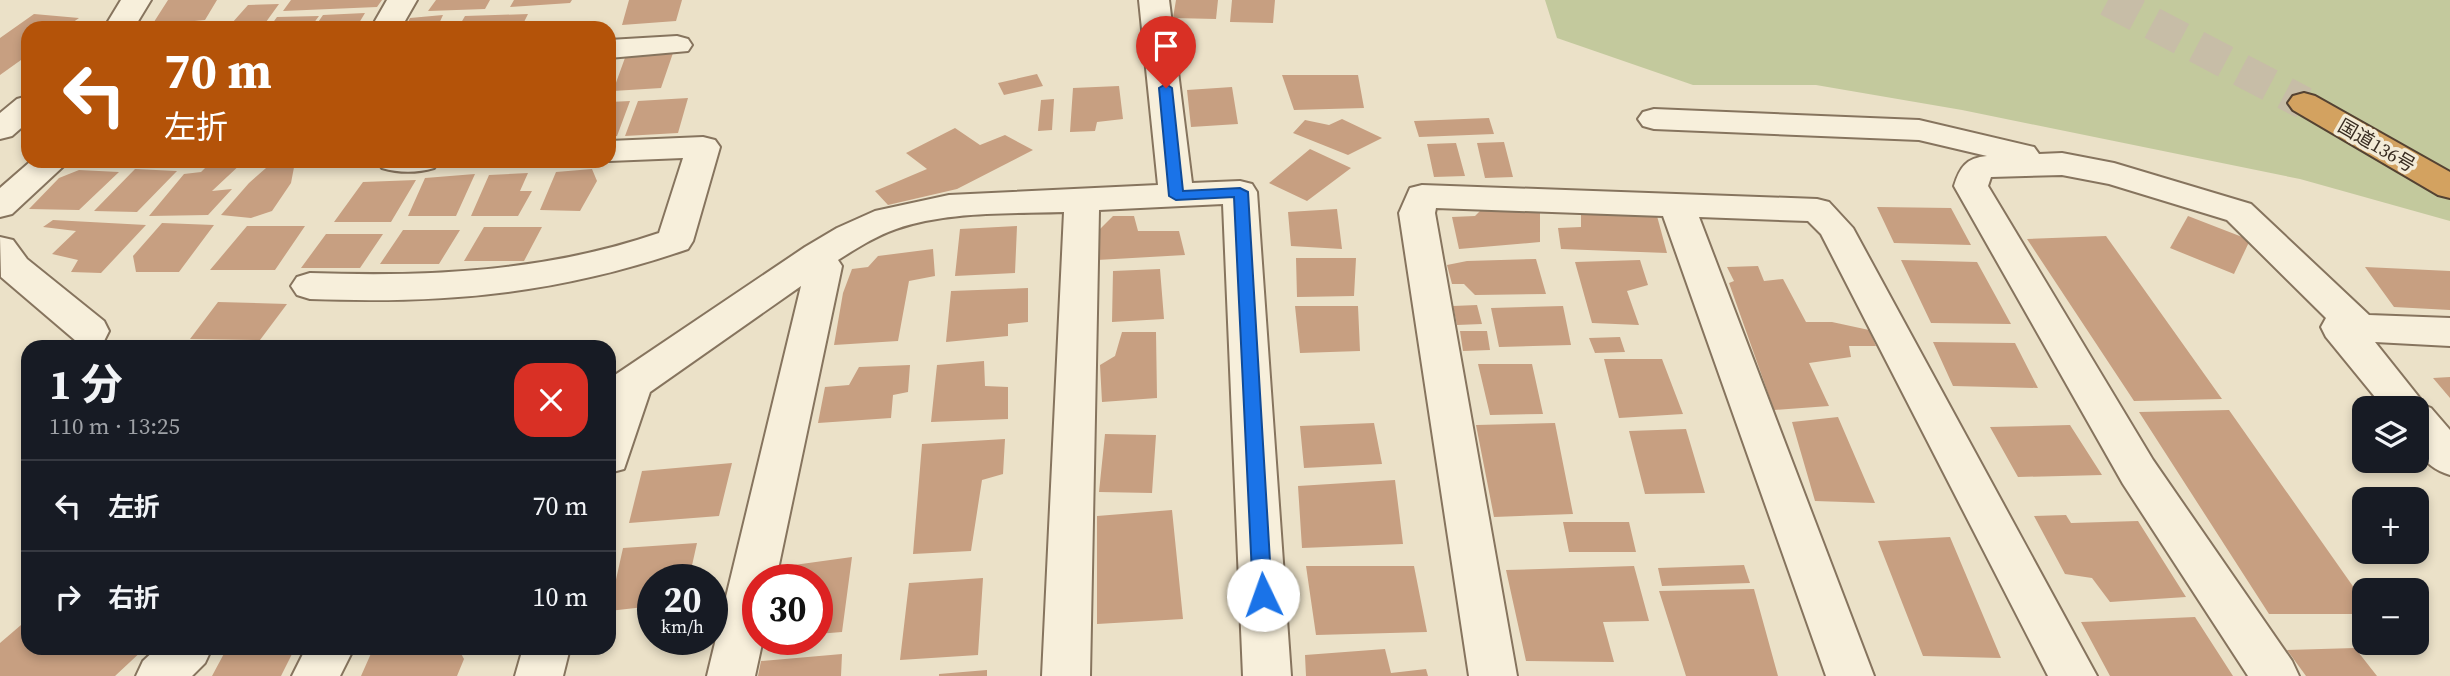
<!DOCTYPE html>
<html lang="ja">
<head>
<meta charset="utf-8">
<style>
	:root { --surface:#171b24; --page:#242831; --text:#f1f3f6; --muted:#9ea1a6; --line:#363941 }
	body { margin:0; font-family:"Source Serif 4","Noto Sans JP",serif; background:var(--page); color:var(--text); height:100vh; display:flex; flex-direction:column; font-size:26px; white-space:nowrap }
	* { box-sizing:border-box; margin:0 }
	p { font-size:23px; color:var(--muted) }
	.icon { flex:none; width:38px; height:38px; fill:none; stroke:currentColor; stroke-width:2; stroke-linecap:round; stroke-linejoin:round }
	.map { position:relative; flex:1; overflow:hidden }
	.side { position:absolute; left:21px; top:340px; width:595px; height:315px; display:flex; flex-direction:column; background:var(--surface); border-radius:21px; box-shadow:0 4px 10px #0003 }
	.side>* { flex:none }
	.hud { position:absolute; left:21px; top:21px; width:595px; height:147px; border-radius:21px; box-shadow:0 4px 10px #0003; background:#b45309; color:#fff; overflow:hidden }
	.tools { position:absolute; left:2352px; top:396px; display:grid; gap:14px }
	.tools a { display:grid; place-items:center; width:77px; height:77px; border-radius:14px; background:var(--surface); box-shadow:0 4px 10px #0003; font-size:35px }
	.speed { position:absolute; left:637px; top:564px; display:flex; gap:14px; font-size:35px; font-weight:700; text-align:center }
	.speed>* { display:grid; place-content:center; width:91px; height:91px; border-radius:50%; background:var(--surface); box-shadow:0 4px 10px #0003; line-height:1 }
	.speed small { font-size:18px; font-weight:400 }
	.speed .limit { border:10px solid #d22; background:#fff; color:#111 }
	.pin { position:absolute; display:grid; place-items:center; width:60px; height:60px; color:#fff; margin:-72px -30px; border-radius:50% 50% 50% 0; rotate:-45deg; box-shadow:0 0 7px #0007 }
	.pin .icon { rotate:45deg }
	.me { position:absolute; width:77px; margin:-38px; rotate:357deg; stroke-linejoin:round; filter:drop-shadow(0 0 5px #0008) }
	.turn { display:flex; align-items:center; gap:24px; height:147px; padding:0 28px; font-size:32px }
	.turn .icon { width:91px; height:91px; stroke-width:2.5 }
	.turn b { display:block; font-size:49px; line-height:60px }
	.round { display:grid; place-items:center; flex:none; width:74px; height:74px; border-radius:21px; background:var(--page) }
	.head { display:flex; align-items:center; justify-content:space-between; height:119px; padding:0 28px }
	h1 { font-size:42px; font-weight:700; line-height:52px }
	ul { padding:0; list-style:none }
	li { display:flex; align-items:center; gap:21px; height:91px; padding:0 28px; border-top:2px solid var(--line) }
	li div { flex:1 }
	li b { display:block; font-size:26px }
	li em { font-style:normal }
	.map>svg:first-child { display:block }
	.green { fill:#c3c99d }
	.building { fill:#c79f81 }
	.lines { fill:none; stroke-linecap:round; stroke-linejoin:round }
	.highway-tunnel { stroke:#c7bda7; stroke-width:33; stroke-dasharray:33 17; stroke-linecap:butt }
	.street-casing { stroke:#86745e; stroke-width:4 }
	.highway-casing { stroke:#544232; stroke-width:4 }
	.street { fill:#f7efdb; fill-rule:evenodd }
	.highway { fill:#d3a260; fill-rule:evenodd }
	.route { fill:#1a73e8; stroke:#114b97; stroke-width:2 }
	.labels { text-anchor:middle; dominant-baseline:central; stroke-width:7; stroke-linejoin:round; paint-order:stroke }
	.street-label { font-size:19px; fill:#382c21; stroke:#f3ebd7 }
</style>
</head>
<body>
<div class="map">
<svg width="2450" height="676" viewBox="0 0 2450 676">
	<rect width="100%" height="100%" fill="#ebe1c8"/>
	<path class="green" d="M1545 0H2450V221L2300 179 1962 110 1816 85H1693L1557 38Z"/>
	<path class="building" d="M168 0H217L205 20 152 25Z
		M291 0H382L377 7 283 11Z
		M436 0H490L485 9 428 11Z
		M514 0H572L570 3 510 7Z
		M629 0H682L676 21 622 25Z
		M1176 0H1218L1216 19 1173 18Z
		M1232 0H1275L1273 23 1230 22Z
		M279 4 266 22 232 23 248 5Z
		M365 13 356 28H314L323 15Z
		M34 14 79 18 65 28H28V55L0 75V38Z
		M528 14 521 28H458L465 16Z
		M443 15 437 28H405L410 18Z
		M319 16 310 28H269L277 17Z
		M673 53 661 88 613 91 626 55Z
		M1037 74 1043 86 1004 95 998 83Z
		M1282 75H1358L1364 108 1294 110Z
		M1119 86 1123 119 1097 122 1095 131 1070 132 1073 88Z
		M1232 87 1238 124 1191 127 1187 90Z
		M688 98 678 133 625 136 638 101Z
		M1054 99 1052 130 1038 131 1041 100Z
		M630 101 617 136 609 137V102Z
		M1489 118 1494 134 1419 137 1414 121Z
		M1342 119 1382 138 1348 155 1293 133 1305 120 1329 125Z
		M955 128 980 145 1005 135 1033 150 957 189 888 205 875 191 927 169 906 153Z
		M1504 142 1513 177 1485 178 1477 143Z
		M1456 143 1465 176 1434 177 1427 144Z
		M1310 149 1351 168 1307 201 1269 183Z
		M212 161 243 162 212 191 232 189 208 215 149 216 184 174 201 172Z
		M274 161 295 162 291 183 272 211 251 218 221 215 249 183Z
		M135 169 177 171 137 212 94 211Z
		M592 169 597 181 580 211 540 210 556 172Z
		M79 170 119 172 79 210 29 209 59 178Z
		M528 173 520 191H532L518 216H471L489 175Z
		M475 174 456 216H408L425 178Z
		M416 180 391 222H334L363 182Z
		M1877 207 1951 208 1971 245 1894 243Z
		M1483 208 1540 211V242L1459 249 1452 217 1475 216Z
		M1337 209 1342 249 1291 246 1288 212Z
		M1581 214 1657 216 1667 253 1561 249 1558 228 1581 227Z
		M1113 216H1134L1138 231H1179L1185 255 1097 260 1100 229Z
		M2188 216 2250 240 2234 274 2170 248Z
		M53 220 146 225 101 273 71 272 78 260 52 254 76 231 43 227Z
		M162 223 214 225 179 272H136L133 256Z
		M247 226H305L275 270H210Z
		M1017 226 1015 273 955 276 960 229Z
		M484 227H542L524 261H464Z
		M403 230H460L439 264H380Z
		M326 234H383L360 268H301Z
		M2106 236 2222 399 2134 401 2027 239Z
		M933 249 935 276 909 281 898 341 834 345 843 293 852 269 868 267 878 256Z
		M1296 258H1356L1354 296 1297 297Z
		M1536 259 1546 294 1475 295 1464 284H1452L1447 265 1467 261Z
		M1640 260 1648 285 1627 291 1639 325 1592 323 1575 262Z
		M1901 260 1977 262 2011 324 1931 323Z
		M1758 266 1764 281 1783 279 1806 322H1832L1869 330 1876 346H1849L1851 357 1809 363 1829 406 1774 410 1729 283 1734 281 1727 267Z
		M2365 267 2450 271V310L2394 307Z
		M1160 269 1164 319 1112 322 1113 271Z
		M1028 288V322L1008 324V336L946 342 951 291Z
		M218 302 287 304 260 340 190 339Z
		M1477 305 1482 324 1457 325 1453 306Z
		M1295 306H1358L1360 351 1300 353Z
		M1563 306 1571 345 1499 347 1491 308Z
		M1460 331H1487L1490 350 1463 351Z
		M1122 332H1156L1157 398 1102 402 1100 365 1115 356Z
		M1620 337 1625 352 1595 353 1589 338Z
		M1933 342 2015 343 2038 388 1953 386Z
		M1604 359H1662L1683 414 1619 418Z
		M984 361 985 386 1008 387V419L931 422 937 365Z
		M1478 364H1532L1543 414 1490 415Z
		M910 365 908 392 893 395 891 418 818 423 825 387 849 385 859 367Z
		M2450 377V398L2433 378Z
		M2229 410 2364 602V614H2269L2139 412Z
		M1838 417 1875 503 1815 501 1792 422Z
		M1374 423 1382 464 1304 468 1300 426Z
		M1555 423 1573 514 1494 517 1476 425Z
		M2070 425 2102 475 2018 477 1990 427Z
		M1686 429 1705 493 1645 494 1629 431Z
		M1105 434 1156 435 1152 493 1099 492Z
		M1005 439 1003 474 982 480 971 551 913 554 922 444Z
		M732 463 719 516 629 523 642 471Z
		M1395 480 1403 544 1302 548 1298 486Z
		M1172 510 1183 619 1097 624V516Z
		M2066 515 2071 523 2138 521 2186 597 2110 602 2092 578 2065 574 2034 516Z
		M1563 522H1629L1636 552H1569Z
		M1950 537 2001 658 1923 656 1878 541Z
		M697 543 689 579H653V606L609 611 623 548Z
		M852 557 842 632 817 634V579H792L794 565Z
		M1744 565 1750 583 1662 586 1658 568Z
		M1306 566H1414L1427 632 1316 635Z
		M1634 566 1649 621 1603 622 1614 662 1526 661 1506 570Z
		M983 578 978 655 900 660 909 583Z
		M1754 589 1778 676H1686L1659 591Z
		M2195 617 2233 676H2110L2081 622Z
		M28 619V648H145L115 676H0V643Z
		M227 648H295L281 676H212Z
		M458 648 464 659 457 676H361L373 649Z
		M2355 648 2377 676H2306L2287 650Z
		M1385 649 1391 673 1426 669 1428 676H1306L1305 655Z
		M842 654 841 676H758L761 661Z
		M987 670V676H939V674Z"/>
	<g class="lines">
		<path class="highway-tunnel" d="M2108 0 2304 103"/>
		<g class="street-casing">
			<path id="street" d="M121 0H151L134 28H104Z
				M387 0H417L401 28H371Z
				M1139 0H1169L1192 183 1240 181 1252 184 1257 192 1291 676H1243L1223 204 1099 210 1090 676H1042L1064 212C1009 214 948 211 896 229 876 236 857 248 838 260L842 266 776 579H758V639H763L755 676H707L801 286 650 392 624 469 609 473V379L805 247 837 228 875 211 949 195 1158 185Z
				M677 36 688 39 692 45 688 51 609 58V40Z
				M28 96V122L12 136 0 139V113L17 99Z
				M1654 109 1919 120 2034 147 2039 154 2062 153 2114 163 2251 204 2369 315 2450 318V346L2375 342 2426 406 2431 408 2450 430V475C2413 463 2417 441 2417 408H2384L2326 337 2321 327 2326 318 2227 220 2109 184 2062 175 1991 177 1988 186 2153 460 2292 661 2299 676H2248L2123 484 1954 186C1960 167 1966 158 1987 156L1919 140 1654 129 1643 126 1638 119 1643 112Z
				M703 137 715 140 720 147 693 241 688 249C558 294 446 304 310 299L297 295 291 286 297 277 310 273C429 277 545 272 659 233L683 158 609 161V141Z
				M31 161H69L12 214 0 217V188Z
				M377 161H439L434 168C417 173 399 173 382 168Z
				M1422 185 1817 199 1829 202 1853 228 2097 676H2048L1821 234 1808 221 1699 217 1874 676H1826L1663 216 1436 208 1435 213 1517 676H1469L1399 213 1410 188Z
				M0 237 13 240 27 259 104 321 109 331 104 341 90 345 76 341 1 277Z
				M157 648H212L205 663 192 676H136L143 661Z
				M306 648H354L340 676H292Z
				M523 648H570L563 676H515Z"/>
		</g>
		<g class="highway-casing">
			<path id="highway" d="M2304 93 2315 96 2450 172V198L2438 195 2293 110 2288 103 2293 96Z"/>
		</g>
		<use href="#street" class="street"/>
		<use href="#highway" class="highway"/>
	</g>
	<path class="route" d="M1166 84 1172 88 1183 191 1240 188 1248 192 1272 595 1269 601 1263 603 1256 601 1253 595 1234 197 1176 200 1169 196 1159 88Z"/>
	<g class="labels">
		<g class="street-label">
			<text transform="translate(2377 145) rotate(30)">国道136号</text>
		</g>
	</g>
</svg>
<div class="tools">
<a><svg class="icon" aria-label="layers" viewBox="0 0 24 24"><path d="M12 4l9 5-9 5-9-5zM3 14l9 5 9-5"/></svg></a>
<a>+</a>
<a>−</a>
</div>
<div class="speed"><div>20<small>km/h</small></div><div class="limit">30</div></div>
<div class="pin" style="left:1166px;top:88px;background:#d93025"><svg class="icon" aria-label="arrive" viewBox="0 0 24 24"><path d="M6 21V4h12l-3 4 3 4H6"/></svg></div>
<svg class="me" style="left:1263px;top:595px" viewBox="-20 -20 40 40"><circle r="19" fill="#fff"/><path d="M0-13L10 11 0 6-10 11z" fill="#1a73e8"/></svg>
<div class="hud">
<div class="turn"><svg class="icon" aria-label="left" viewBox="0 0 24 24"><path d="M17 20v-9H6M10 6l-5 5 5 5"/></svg><div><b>70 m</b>左折</div></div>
</div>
<section class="side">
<div class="head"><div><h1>1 分</h1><p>110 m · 13:25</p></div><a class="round" style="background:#d93025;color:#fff"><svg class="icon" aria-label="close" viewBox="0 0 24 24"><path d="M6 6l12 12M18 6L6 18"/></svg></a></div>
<ul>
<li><svg class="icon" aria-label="left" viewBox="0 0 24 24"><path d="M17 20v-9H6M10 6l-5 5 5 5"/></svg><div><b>左折</b></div><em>70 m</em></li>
<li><svg class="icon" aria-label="right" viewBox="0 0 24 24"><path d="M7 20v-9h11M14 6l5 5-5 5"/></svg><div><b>右折</b></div><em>10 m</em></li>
</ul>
</section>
</div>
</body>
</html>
